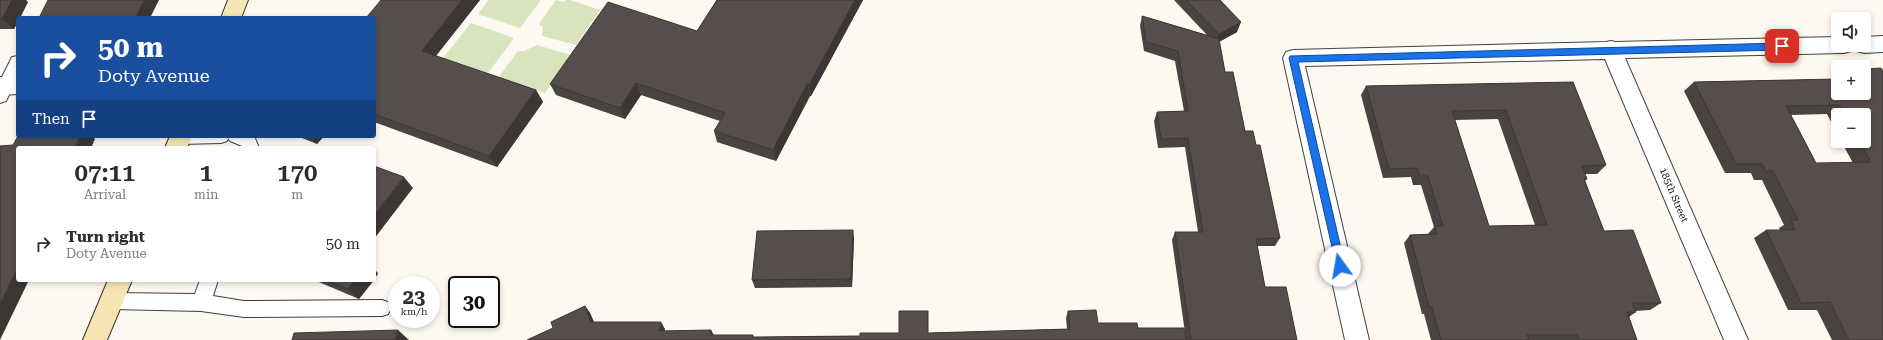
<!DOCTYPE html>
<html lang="en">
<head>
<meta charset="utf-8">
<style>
	:root { --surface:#fff; --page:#f7f7f7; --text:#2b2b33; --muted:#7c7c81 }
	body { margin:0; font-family:"Roboto Serif",serif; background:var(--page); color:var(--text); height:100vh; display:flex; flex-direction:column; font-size:15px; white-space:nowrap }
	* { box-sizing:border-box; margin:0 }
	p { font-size:13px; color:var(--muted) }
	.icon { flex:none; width:22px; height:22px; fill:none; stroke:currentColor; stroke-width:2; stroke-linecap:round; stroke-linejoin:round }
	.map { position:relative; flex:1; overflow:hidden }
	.panel { position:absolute; left:16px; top:146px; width:360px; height:136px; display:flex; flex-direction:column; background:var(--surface); border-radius:4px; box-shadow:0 2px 6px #0003 }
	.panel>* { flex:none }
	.hud { position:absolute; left:16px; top:16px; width:360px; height:122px; border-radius:4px; box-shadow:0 2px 6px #0003; background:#1a4fa0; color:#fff; overflow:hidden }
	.buttons { position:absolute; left:1831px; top:12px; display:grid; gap:8px }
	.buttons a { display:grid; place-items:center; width:40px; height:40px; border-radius:4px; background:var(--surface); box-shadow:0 2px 6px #0003; font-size:20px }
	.speed { position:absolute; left:388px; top:276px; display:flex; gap:8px; font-size:20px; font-weight:700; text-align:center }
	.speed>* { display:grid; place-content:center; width:52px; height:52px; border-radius:50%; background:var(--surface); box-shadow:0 2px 6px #0003; line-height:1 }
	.speed small { font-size:10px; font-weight:400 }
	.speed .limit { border:2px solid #111; border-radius:6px; background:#fff; color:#111 }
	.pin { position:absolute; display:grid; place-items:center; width:34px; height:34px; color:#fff; margin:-17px; border-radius:8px; box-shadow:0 2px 6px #0006 }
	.me { position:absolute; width:44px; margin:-22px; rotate:347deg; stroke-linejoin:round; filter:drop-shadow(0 0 3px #0008) }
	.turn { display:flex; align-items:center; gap:14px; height:84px; padding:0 16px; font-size:18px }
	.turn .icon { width:52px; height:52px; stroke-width:2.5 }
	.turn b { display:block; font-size:28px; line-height:34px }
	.then { display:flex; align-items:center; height:38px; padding:0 16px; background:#0003; gap:8px; font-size:15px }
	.eta { display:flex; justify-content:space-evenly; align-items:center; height:68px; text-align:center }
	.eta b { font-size:24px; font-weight:600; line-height:28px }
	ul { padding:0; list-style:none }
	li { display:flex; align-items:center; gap:12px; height:60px; padding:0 16px }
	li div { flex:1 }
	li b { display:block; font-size:15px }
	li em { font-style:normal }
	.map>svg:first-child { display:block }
	.green { fill:#d7e4be }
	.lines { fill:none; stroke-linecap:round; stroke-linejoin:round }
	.service-casing { stroke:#414141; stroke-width:2 }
	.minor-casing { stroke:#414141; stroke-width:2 }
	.secondary-casing { stroke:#303030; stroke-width:2 }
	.service { fill:#fff; fill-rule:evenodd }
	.minor { fill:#fff; fill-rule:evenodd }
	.secondary { fill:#f6e5b3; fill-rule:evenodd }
	.wall { fill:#494341; fill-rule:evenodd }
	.shaded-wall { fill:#3c3735 }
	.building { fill:#554e4c; stroke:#3c3735; fill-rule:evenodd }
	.route { fill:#1a73e8; stroke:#114b97 }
	.labels { text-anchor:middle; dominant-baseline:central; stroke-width:4; stroke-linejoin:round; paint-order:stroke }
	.street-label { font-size:10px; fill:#0e0e0e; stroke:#fff }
</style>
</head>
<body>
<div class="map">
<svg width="1883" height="340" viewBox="0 0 1883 340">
	<rect width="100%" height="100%" fill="#fdf9f1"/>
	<path class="green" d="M489 0H541L520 28 478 14Z
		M556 0 564 2 566 0H570L600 10 576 45 542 36 543 27 539 24Z
		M471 23 514 38 488 73 443 58Z
		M537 45 571 55 545 93 498 78 518 51H524Z"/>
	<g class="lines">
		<g class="service-casing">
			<path id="service" d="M18 56V77L6 101 0 103V81L12 57Z
				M172 136H254L259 148H243L242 146 230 141 228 138 227 141 221 143 180 144 174 142Z
				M200 280H218L213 296 244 301 382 300 388 302 391 308 388 314 382 316 244 317 201 311 111 309 105 307 102 301 105 295 111 293 195 294Z"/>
		</g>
		<g class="minor-casing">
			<path id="minor" d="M1883 36V52L1864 53 1857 51 1854 45 1851 51 1844 53 1625 58 1748 340H1724L1605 59 1305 66 1369 340H1345L1283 58 1286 52 1293 50 1606 42 1611 41 1615 42 1838 37V45H1864V37Z
				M18 76V94L0 95V77Z"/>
		</g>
		<g class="secondary-casing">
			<path id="secondary" d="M228 0H248L241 18H221Z
				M170 136H192L187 148H165Z
				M108 280H132L107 340H83Z"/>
		</g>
		<use href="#service" class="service"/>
		<use href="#minor" class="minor"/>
		<use href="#secondary" class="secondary"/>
	</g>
	<path class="wall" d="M0 0 28 2 14 29H0Z
		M381 0H480L436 56 536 90 543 102 497 167 374 122V18Z
		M717 0H863L811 96H810L776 161 717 142 714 131 720 121 641 95 625 119 556 95 550 84 697 31Z
		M1174 0H1220L1237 32 1219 42 1225 72 1245 131 1256 145 1280 238 1275 246H1257L1265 287 1297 340H1186L1172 240 1175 232H1198L1185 147 1158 148 1154 121 1157 112 1184 111 1175 61 1144 51 1140 26 1142 16 1207 35Z
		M1864 69 1883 340H1832L1817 310H1788L1754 238 1766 230H1780L1779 228 1784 225 1762 180H1754L1751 173H1725L1684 91 1694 82 1838 79 1837 78H1838V93H1864ZM1827 114 1838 135V115H1864V141H1841L1853 163H1816L1791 115Z
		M1573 82 1606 165 1597 174H1585L1587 179 1585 181 1604 231 1661 303 1650 310 1636 311V312L1629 317 1637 340H1431L1424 314H1422L1404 243 1410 235 1428 234 1434 227 1421 185H1413L1411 177 1383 178 1361 95 1366 86ZM1498 119 1535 225 1489 226 1455 120Z
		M297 136H324L317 144Z
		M854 238 852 287 755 288 752 280Z
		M314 280H374L359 299Z
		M585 306 590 313 594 322 665 329 664 331 714 335 753 337 860 336 928 333 1067 329 1066 318 1068 311 1098 323 1138 328 1186 340H527L553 328Z"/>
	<path class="shaded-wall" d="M12 0H26L28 2 20 18H18V21L14 29 2 19Z
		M144 0H159L150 18H135Z
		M462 0H480L430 63 422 51Z
		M855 0H863L811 96 809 85Z
		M1241 22 1237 32 1215 44 1219 34Z
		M636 83 641 95 625 119 620 108Z
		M807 84 810 96 776 161 773 150Z
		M536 90 543 102 497 167 489 156Z
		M80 136H91L95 139 91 148H74Z
		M310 136H324L317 144Z
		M404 177 413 188 374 239V215Z
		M853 230 854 238 852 287 851 279Z
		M18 267V280H29L0 340V304Z
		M374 269 377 272 378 274 374 279Z
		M355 280H374L359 299 348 289Z
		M585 306 590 313 597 329 591 322Z
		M661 322 665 329 664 338 659 331Z
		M398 330 409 340H395Z
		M711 330 715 337 711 335Z"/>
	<path class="building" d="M0 0H12L2 19H0Z
		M48 0H144L135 18H39Z
		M381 0H462L422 51 536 90 489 156 374 114V18H366Z
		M717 0H855L809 85 807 84 773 150 714 131 725 113 636 83 620 108 550 84 608 2 697 31Z
		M1186 0H1220L1241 22 1219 34Z
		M1142 16 1219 39 1225 72H1233L1245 131H1253L1256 145H1260L1280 238 1256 239 1265 287H1286L1297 340H1191L1175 232H1203L1188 138 1161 139 1157 112 1188 111 1178 51 1146 42Z
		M1881 68 1883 71V340H1849L1830 302 1801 303 1766 230H1795L1791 220H1798L1773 171H1766L1762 164H1736L1694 82 1838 79V93H1864V69ZM1839 105 1845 115H1864V141H1859L1871 162 1816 163 1786 106Z
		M1573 82 1606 165 1582 166 1587 179H1584L1604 231 1633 230 1661 303H1632L1636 312H1627L1637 340H1579L1577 335H1527L1529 340H1441L1432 307H1429L1410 235 1437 234 1435 226H1443L1428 176H1420L1417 168 1389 169 1366 86ZM1506 110 1547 225 1489 226 1452 111Z
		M18 136H80L74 148H18V267L0 304V146L13 145Z
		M374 166 404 177 374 215Z
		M853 230 851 279 752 280 757 231Z
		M326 280H355L348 289Z
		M585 306 591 322H661L659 331 711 330V335H753V337L860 336V333H899V311H928V333L1070 329 1068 311 1096 310 1098 323H1137L1138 328H1184L1186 340H527L553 328 551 322Z
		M398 330 395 340H292L294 333Z"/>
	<path class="route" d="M1782 43 1786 46 1782 50 1298 62 1345 266 1344 269 1340 270 1337 269 1289 58 1290 56Z"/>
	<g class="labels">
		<g class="street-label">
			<text transform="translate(1674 195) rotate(67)">185th Street</text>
		</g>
	</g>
</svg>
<div class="buttons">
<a><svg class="icon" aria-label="sound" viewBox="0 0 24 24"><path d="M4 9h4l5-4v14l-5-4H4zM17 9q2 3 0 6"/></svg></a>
<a>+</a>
<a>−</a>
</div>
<div class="speed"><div>23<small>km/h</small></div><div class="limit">30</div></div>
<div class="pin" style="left:1782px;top:46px;background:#d93025"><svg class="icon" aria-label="arrive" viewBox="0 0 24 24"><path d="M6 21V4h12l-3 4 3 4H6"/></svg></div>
<svg class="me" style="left:1340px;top:266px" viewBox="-20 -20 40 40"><circle r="19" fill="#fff"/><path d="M0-13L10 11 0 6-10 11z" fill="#1a73e8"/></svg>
<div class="hud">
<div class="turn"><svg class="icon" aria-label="right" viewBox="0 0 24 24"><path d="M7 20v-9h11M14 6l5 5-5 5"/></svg><div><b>50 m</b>Doty Avenue</div></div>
<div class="then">Then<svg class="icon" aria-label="arrive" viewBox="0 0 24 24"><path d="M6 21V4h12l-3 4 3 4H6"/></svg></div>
</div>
<section class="panel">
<div class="eta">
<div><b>07:11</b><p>Arrival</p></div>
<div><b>1</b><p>min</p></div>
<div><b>170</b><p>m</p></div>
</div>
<ul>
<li><svg class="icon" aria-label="right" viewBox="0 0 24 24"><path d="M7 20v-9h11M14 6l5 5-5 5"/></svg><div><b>Turn right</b><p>Doty Avenue</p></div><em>50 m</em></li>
</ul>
</section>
</div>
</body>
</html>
